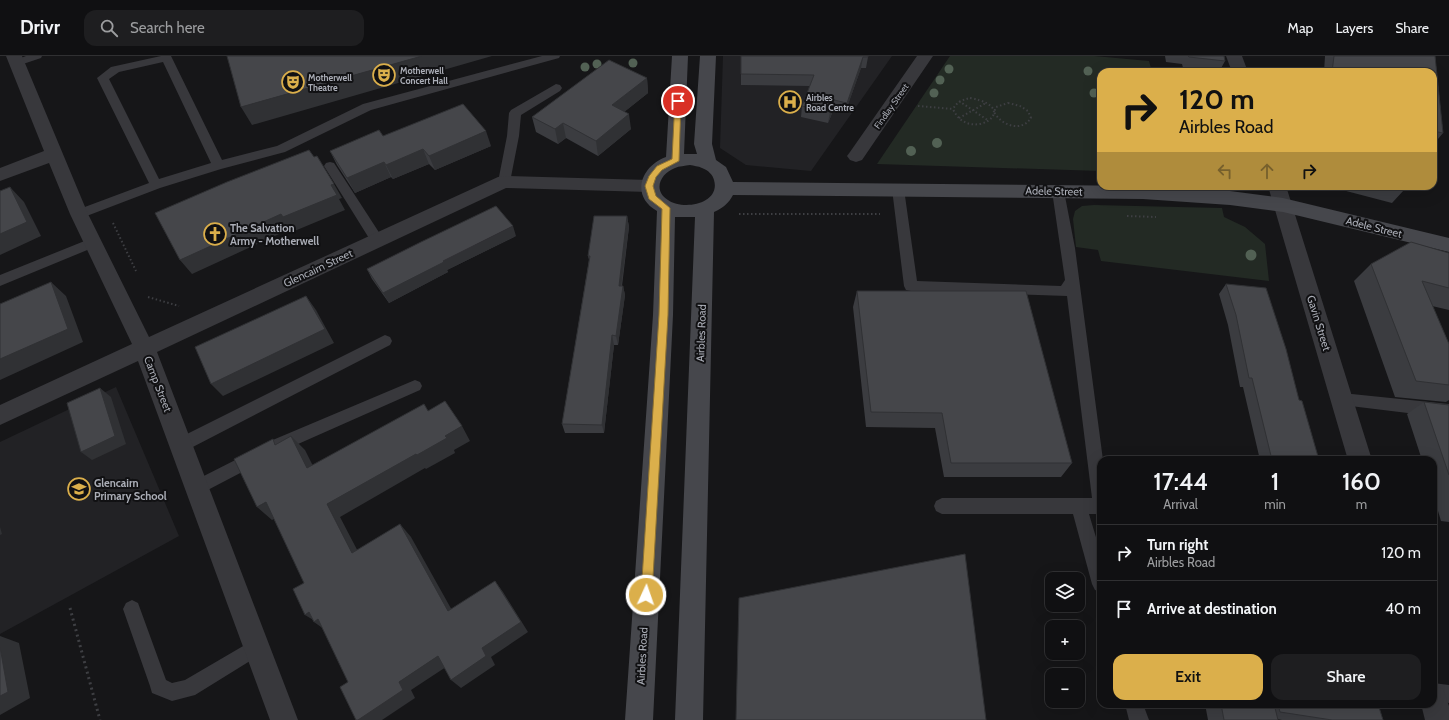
<!DOCTYPE html>
<html lang="en">
<head>
<meta charset="utf-8">
<style>
	:root { --surface:#101012; --page:#1e1e20; --text:#f1f3f6; --muted:#9c9d9f; --line:#303032; --accent:#dbaf4b }
	body { margin:0; font-family:Cabin,sans-serif; background:var(--page); color:var(--text); height:100vh; display:flex; flex-direction:column; font-size:15px; white-space:nowrap }
	* { box-sizing:border-box; margin:0 }
	p { font-size:13px; color:var(--muted) }
	.icon { flex:none; width:22px; height:22px; fill:none; stroke:currentColor; stroke-width:2; stroke-linecap:round; stroke-linejoin:round }
	.map { position:relative; flex:1; overflow:hidden }
	.details { position:absolute; left:1097px; top:400px; width:340px; height:252px; display:flex; flex-direction:column; background:var(--surface); border-radius:12px; box-shadow:0 4px 16px #0002,0 0 0 1px var(--line) }
	.details>* { flex:none }
	.top-card { position:absolute; left:1097px; top:12px; width:340px; height:122px; border-radius:12px; box-shadow:0 4px 16px #0002,0 0 0 1px var(--line); background:#dbaf4b; color:#111; overflow:hidden }
	.tools { position:absolute; left:1045px; top:516px; display:grid; gap:8px }
	.tools a { display:grid; place-items:center; width:40px; height:40px; border-radius:8px; background:var(--surface); box-shadow:0 4px 16px #0002,0 0 0 1px var(--line); font-size:20px }
	.pin { position:absolute; display:grid; place-items:center; width:34px; height:34px; color:#fff; margin:-17px; border:2px solid #fff; border-radius:50%; box-shadow:0 1px 4px #0007 }
	.me { position:absolute; width:44px; margin:-22px; rotate:3deg; stroke-linejoin:round; filter:drop-shadow(0 0 3px #0008) }
	.turn { display:flex; align-items:center; gap:14px; height:84px; padding:0 16px; font-size:18px }
	.turn .icon { width:52px; height:52px; stroke-width:2.5 }
	.turn b { display:block; font-size:28px; line-height:34px }
	.lanes { display:flex; align-items:center; height:38px; padding:0 16px; background:#0003; justify-content:center; gap:20px; direction:ltr }
	.lanes .off { opacity:.35 }
	.eta { display:flex; justify-content:space-evenly; align-items:center; height:68px; text-align:center }
	.eta b { font-size:24px; font-weight:600; line-height:28px }
	.action { display:flex; gap:8px; margin-top:auto; padding:8px 16px }
	.action a { flex:1; height:46px; border-radius:12px; background:var(--accent); color:#111; font-size:16px; font-weight:600; line-height:46px; text-align:center }
	.action a+a { background:var(--page); color:var(--text) }
	ul { padding:0; list-style:none }
	li { display:flex; align-items:center; gap:12px; height:56px; padding:0 16px; border-top:1px solid var(--line) }
	li div { flex:1 }
	li b { display:block; font-size:15px }
	li em { font-style:normal }
	header { display:flex; align-items:center; gap:24px; box-sizing:border-box; height:56px; padding:0 20px; background:var(--surface); border-bottom:1px solid var(--line) }
	header strong { font-size:19px }
	nav { display:flex; gap:22px; margin-inline-start:auto; font-size:14px }
	.search { width:280px; height:36px; background:var(--page); display:flex; align-items:center; gap:10px; box-sizing:border-box; padding:0 14px; border-radius:12px; color:var(--muted); font-size:15px }
	.map>svg:first-child { display:block }
	.built { fill:#222225 }
	.green { fill:#232a24 }
	.lines { fill:none; stroke-linecap:round; stroke-linejoin:round }
	.path-far1 { stroke:#3e3f43; stroke-width:2; stroke-dasharray:1.5 2.5; stroke-linecap:butt }
	.path { stroke:#3e3f43; stroke-width:3; stroke-dasharray:2 3.5; stroke-linecap:butt }
	.lane { fill:#38383c; fill-rule:evenodd }
	.street { fill:#38383c; fill-rule:evenodd }
	.secondary { fill:#46474c; fill-rule:evenodd }
	.tree { fill:#526154 }
	.wall { fill:#3b3c40 }
	.shaded-wall { fill:#303134 }
	.building { fill:#45464a; stroke:#303134 }
	.route { fill:#dbaf4b; stroke:#8e7231 }
	.labels { text-anchor:middle; dominant-baseline:central; stroke-width:4; stroke-linejoin:round; paint-order:stroke }
	.far-poi-label { font-size:9px; font-weight:bold; fill:#aaadb6; stroke:#111113; text-anchor:start }
	.far-street-label { font-size:9px; fill:#aaadb6; stroke:#111113 }
	.street-label { font-size:11px; fill:#aaadb6; stroke:#111113 }
	.poi-label { font-size:11px; font-weight:bold; fill:#aaadb6; stroke:#111113; text-anchor:start }
</style>
</head>
<body>
<header>
<strong>Drivr</strong>
<div class="search"><svg class="icon" aria-label="search" viewBox="0 0 24 24"><circle cx="10" cy="10" r="6"/><path d="M15 15l6 6"/></svg>Search here</div>
<nav><a>Map</a><a>Layers</a><a>Share</a></nav>
</header>
<div class="map">
<svg width="1449" height="664" viewBox="0 0 1449 664">
	<rect width="100%" height="100%" fill="#161618"/>
	<path class="built" d="M723 0H892L811 115 746 109 720 92Z
		M116 331 179 480 0 578V386Z"/>
	<path class="green" d="M950 0H1094L1149 5 1152 16H1101V115L877 108Z
		M1094 149 1222 152 1224 161 1245 171 1265 188 1269 225 1101 205 1098 194 1076 191 1073 163 1075 155 1082 150Z"/>
	<g class="lines">
		<path class="path-far1" d="M970 42C1026 52 968 89 953 53 957 46 962 44 970 42Z
			M959 45 989 65
			M1008 47 1020 50 1028 55 1031 62C1021 77 1001 69 994 56L996 51Z
			M918 50 953 53
			M959 62 986 47
			M739 158H880
			M1127 160 1156 161
			M113 167 136 215
			M148 241 179 250"/>
		<path class="path" d="M70 552 100 664"/>
		<path class="lane" d="M26 0H42L41 2 17 10 11 7 13 5Z
			M161 0H171L172 2 222 104 277 90 363 48 542 0H560L559 2 371 54 285 96 221 113 160 132 84 161 79 163 74 161 73 158 74 155 149 127 97 22 111 11ZM163 6 211 107 159 123 109 23 119 16Z
			M556 28 560 29 562 32 560 35 521 59 519 80 510 126 508 129 504 130 500 129 498 126 507 80 509 57 511 54Z
			M330 106 334 107 382 181 384 184 382 187 377 189 372 187 324 110 326 107Z
			M898 129 902 130 904 133 917 225 1061 230 1065 224 1052 135 1054 132 1058 131 1062 132 1064 135 1075 192 1103 404H1101V458H1089L1101 498V536L1095 534 1092 528 1073 458H942L936 455 934 450 936 445 942 442H1092L1067 240 911 235 906 234 904 230 892 133 894 130Z
			M92 182 97 184 99 187 97 190 0 230V219Z
			M385 279 390 281 392 285 390 289 187 394 181 396 175 394 173 389 175 384Z
			M415 324 420 326 422 330 420 334 280 396 274 398 268 396 266 391 268 386Z
			M1342 337 1449 348V362L1342 349 1337 348 1334 343 1337 338Z
			M255 394 261 396 263 401 261 406 202 437 196 439 190 437 188 432 190 427Z
			M132 544 138 547 166 624 172 627 185 624 257 582 263 585 266 591 263 597 195 639 172 645 152 637 150 630 123 553 126 547Z
			M1433 627 1449 629V647L1433 645Z
			M1125 648H1143L1149 664H1129Z"/>
		<path class="street" d="M6 0H22L88 158 149 281 498 121 504 120 649 124 655 125 658 130 655 135 649 136 506 132 157 296 298 664H270L138 305 0 369V349L132 288 70 158 49 107 0 125V112L44 95Z
			M917 0H933L862 104 856 106 850 104 847 100 850 96Z
			M1226 0H1242L1248 16H1232Z
			M1268 130H1286L1372 404H1348Z
			M1433 629 1443 633 1449 650V664H1425L1421 648H1433Z"/>
		<path class="secondary" d="M672 0H688L684 98H697L694 88 700 0H716L712 88 716 104 726 111 733 126 1150 130 1230 135 1283 142 1449 182V196L1283 156 1230 149 1143 143 733 139C729 147 723 152 714 156L703 664H675L695 161H675L673 259 653 664H625L653 259 657 155C630 140 641 110 666 101ZM690 109C694 110 698 110 702 112 708 114 713 119 714 124 721 148 683 155 668 144 652 134 661 117 675 112 679 110 685 110 690 109Z"/>
	</g>
	<g class="tree">
		<circle cx="633" cy="7" r="4.5"/>
		<circle cx="597" cy="8" r="4.5"/>
		<circle cx="585" cy="11" r="4.5"/>
		<circle cx="949" cy="13" r="4.5"/>
		<circle cx="1088" cy="15" r="4.5"/>
		<circle cx="940" cy="24" r="4.5"/>
		<circle cx="934" cy="37" r="4.5"/>
		<circle cx="1094" cy="37" r="4.5"/>
		<circle cx="937" cy="87" r="5"/>
		<circle cx="911" cy="95" r="5"/>
		<circle cx="1251" cy="199" r="5.5"/>
	</g>
	<path class="wall" d="M741 0 868 1 866 12H861L845 57 833 55 828 67 801 61 802 50 810 30 741 29Z
		M1165 0H1224L1225 5 1219 16 1183 12 1182 8 1166 6Z
		M1325 0H1435L1443 77 1433 89V16H1324Z
		M647 22 648 37 624 56 631 73 598 100 566 82 558 88 536 76 532 61Z
		M383 80 491 90 435 114 429 108 393 123 391 121 355 137 337 109 330 95Z
		M1327 130H1404V134L1392 147Z
		M627 160 629 171 622 230H623L625 239 618 289H614L604 377H565L562 368 589 204 588 200Z
		M516 180 447 214 448 216 389 247 372 223 367 213Z
		M1449 197V254L1432 250 1449 288V344L1446 346 1395 341 1354 225 1371 208Z
		M1226 228 1299 344 1319 404H1260L1243 331H1240L1228 269 1219 238Z
		M857 235 1072 407 1061 421H944L935 372 866 371 853 251Z
		M1424 346 1449 349V466L1441 465 1433 438V404H1422L1407 358Z
		M1205 648H1378L1383 664H1282L1277 663 1278 664H1208Z"/>
	<path class="shaded-wall" d="M422 0H492L252 69 241 51Z
		M863 1 861 12 845 57 847 47Z
		M647 22 648 37 614 64 612 49Z
		M834 44 833 55 828 67 830 56Z
		M629 58 631 73 598 100 596 85Z
		M563 67 566 82 558 88 555 73Z
		M486 75 491 90 435 114 429 100Z
		M423 93 429 108 393 123 386 109Z
		M384 106 391 121 355 137 347 122Z
		M334 128 342 142 339 143 345 154 292 176 290 173 192 218 180 204Z
		M10 131 24 146 41 180 0 199V178Z
		M627 160 629 171 620 239 619 230Z
		M513 170 516 180 447 214 448 216 389 247 383 237 443 205Z
		M51 226 66 240 83 286 0 324V303Z
		M623 230 625 239 618 289 616 280Z
		M306 240 316 254 334 287 223 340 211 328Z
		M612 279 614 289 604 377 602 369Z
		M100 332 111 341 126 388 92 404 81 396Z
		M462 370 470 385 454 394 455 397 426 413 425 412 340 461 365 509 352 497 327 448Z
		M291 380 305 394 321 426 307 412Z
		M266 446 281 459 272 464 257 451Z
		M400 468 411 481 458 565 448 555Z
		M0 471 2 478 0 479Z
		M495 525 503 536 528 576 491 601 495 609 461 632 451 624Z
		M309 556 323 566 328 576 314 566 315 565 305 559Z
		M0 580 19 587 30 642 0 659Z
		M438 600 449 609 411 634 415 642 382 664H358L399 626Z"/>
	<path class="building" d="M227 0H422L241 51Z
		M741 0H868V1H863L847 47 834 44 830 56 802 50 814 19 741 18Z
		M1188 0H1224L1225 5 1189 1Z
		M1334 0H1435L1443 77 1433 75V16H1332Z
		M609 4 647 22 612 49 629 58 596 85 563 67 555 73 532 61Z
		M463 48 486 75 429 100 423 93 386 109 384 106 347 122 330 95 379 74 383 80Z
		M309 94 314 101 317 100 334 128 331 129 337 139 283 161 281 158 180 204 155 157 227 126Z
		M1390 130H1404V134Z
		M10 131 27 166 0 178V135Z
		M496 150 513 170 443 205 444 206 383 237 367 213 421 186Z
		M594 160H627L619 230H623L616 280 612 279 602 369 562 368 590 200H588Z
		M1411 186 1449 197V232L1422 225 1449 288V329L1416 325 1371 208Z
		M51 226 68 273 0 303V248Z
		M1226 228 1266 232 1286 293 1299 344 1302 345 1319 404H1272L1252 322H1249L1236 259Z
		M857 235H1026L1072 407H951L942 357 871 356Z
		M306 240 325 273 211 328 195 291Z
		M100 332 115 380 81 396 67 347Z
		M445 345 462 370 445 380 447 382 417 399 416 398 327 448 352 497 400 468 448 555 495 525 521 566 482 592 486 600 451 624 438 600 399 626 403 634 358 664H356L340 631 348 626 318 563 314 566 309 556 305 559 293 533 304 527 266 446 257 451 234 403 273 383 275 389 291 380 307 412 424 348 428 355Z
		M1424 346 1449 349V419Z
		M965 498 986 664H736L739 542Z
		M0 591 8 636 0 640Z
		M1221 648H1274L1278 664H1224Z
		M1278 648H1378L1383 664H1332L1280 656Z"/>
	<path class="route" d="M675 43H680L681 45 679 105 662 114 656 121 653 130 656 140 670 152 668 259 652 539 650 543 646 545 642 543 641 539 659 259 662 153 649 143 645 130 649 120 657 110 672 103Z"/>
	<defs>
		<g id="theatre-ring" transform="scale(1.15)"><circle r="9.5" fill="#111113" stroke="#dbaf4b" stroke-width="1.5"/><path d="M-5-5.5Q0-4 5-5.5V0Q5 5 0 6Q-5 5-5 0ZM-3.3-2.5H-1v1.5H-3.3ZM1-2.5H3.3v1.5H1ZM-2.8 1Q0 5.5 2.8 1Z" fill="#dbaf4b"/></g>
		<g id="hospital-ring" transform="scale(1.15)"><circle r="9.5" fill="#111113" stroke="#dbaf4b" stroke-width="1.5"/><path d="M-5-5h3v3.5h4V-5h3V5h-3V1.5h-4V5h-3Z" fill="#dbaf4b"/></g>
		<g id="church-ring" transform="scale(1.15)"><circle r="9.5" fill="#111113" stroke="#dbaf4b" stroke-width="1.5"/><path d="M-1.2-6h2.4v3.5h3.3v2.4h-3.3V6h-2.4V-.1h-3.3v-2.4h3.3Z" fill="#dbaf4b"/></g>
		<g id="school-ring" transform="scale(1.15)"><circle r="9.5" fill="#111113" stroke="#dbaf4b" stroke-width="1.5"/><path d="M0-5L7-2L0 1L-7-2ZM-4 1L0 2.5L4 1V4Q0 6-4 4Z" fill="#dbaf4b"/></g>
	</defs>
	<g fill-rule="evenodd">
		<use href="#theatre-ring" x="384" y="19"/>
		<use href="#theatre-ring" x="293" y="26"/>
		<use href="#hospital-ring" x="790" y="46"/>
		<use href="#church-ring" x="215" y="178"/>
		<use href="#school-ring" x="79" y="433"/>
	</g>
	<g class="labels">
		<g class="far-poi-label">
			<text x="400" y="14">Motherwell<tspan x="400" dy="10">Concert Hall</tspan></text>
			<text x="308" y="21">Motherwell<tspan x="308" dy="10">Theatre</tspan></text>
			<text x="806" y="41">Airbles<tspan x="806" dy="10">Road Centre</tspan></text>
		</g>
		<g class="far-street-label">
			<text transform="translate(891 50) rotate(-55)">Findlay Street</text>
		</g>
		<g class="street-label">
			<text transform="translate(1054 135) rotate(1)">Adele Street</text>
			<text transform="translate(1374 171) rotate(14)">Adele Street</text>
			<text transform="translate(318 212) rotate(-25)">Glencairn Street</text>
			<text transform="translate(1319 267) rotate(73)">Gavin Street</text>
			<text transform="translate(701 277) rotate(-88)">Airbles Road</text>
			<text transform="translate(158 328) rotate(69)">Camp Street</text>
			<text transform="translate(642 600) rotate(-87)">Airbles Road</text>
		</g>
		<g class="poi-label">
			<text x="230" y="172">The Salvation<tspan x="230" dy="13">Army - Motherwell</tspan></text>
			<text x="94" y="427">Glencairn<tspan x="94" dy="13">Primary School</tspan></text>
		</g>
	</g>
</svg>
<div class="tools">
<a><svg class="icon" aria-label="layers" viewBox="0 0 24 24"><path d="M12 4l9 5-9 5-9-5zM3 14l9 5 9-5"/></svg></a>
<a>+</a>
<a>−</a>
</div>
<div class="pin" style="left:678px;top:45px;background:#d93025"><svg class="icon" aria-label="arrive" viewBox="0 0 24 24"><path d="M6 21V4h12l-3 4 3 4H6"/></svg></div>
<svg class="me" style="left:646px;top:539px" viewBox="-20 -20 40 40"><circle r="17" fill="#dbaf4b" stroke="#fff" stroke-width="3"/><path d="M0-11L8 9 0 5-8 9z" fill="#fff"/></svg>
<div class="top-card">
<div class="turn"><svg class="icon" aria-label="right" viewBox="0 0 24 24"><path d="M7 20v-9h11M14 6l5 5-5 5"/></svg><div><b>120 m</b>Airbles Road</div></div>
<div class="lanes"><svg class="icon off" aria-label="left" viewBox="0 0 24 24"><path d="M17 20v-9H6M10 6l-5 5 5 5"/></svg><svg class="icon off" aria-label="ahead" viewBox="0 0 24 24"><path d="M12 20V5M6 11l6-6 6 6"/></svg><svg class="icon" aria-label="right" viewBox="0 0 24 24"><path d="M7 20v-9h11M14 6l5 5-5 5"/></svg></div>
</div>
<section class="details">
<div class="eta">
<div><b>17:44</b><p>Arrival</p></div>
<div><b>1</b><p>min</p></div>
<div><b>160</b><p>m</p></div>
</div>
<ul>
<li><svg class="icon" aria-label="right" viewBox="0 0 24 24"><path d="M7 20v-9h11M14 6l5 5-5 5"/></svg><div><b>Turn right</b><p>Airbles Road</p></div><em>120 m</em></li>
<li><svg class="icon" aria-label="arrive" viewBox="0 0 24 24"><path d="M6 21V4h12l-3 4 3 4H6"/></svg><div><b>Arrive at destination</b></div><em>40 m</em></li>
</ul>
<div class="action"><a>Exit</a><a>Share</a></div>
</section>
</div>
</body>
</html>
